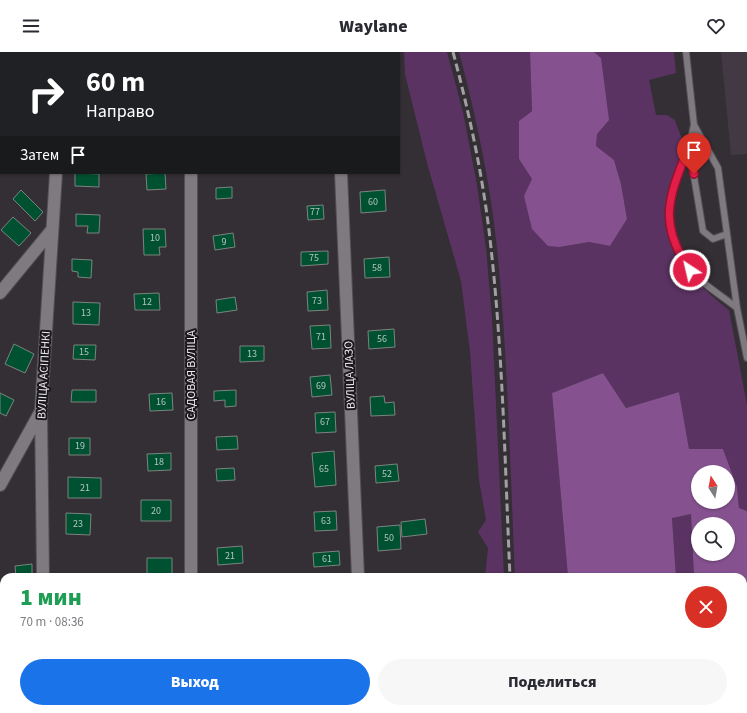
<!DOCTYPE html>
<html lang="ru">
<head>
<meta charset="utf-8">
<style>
	:root { --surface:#fff; --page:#f7f7f7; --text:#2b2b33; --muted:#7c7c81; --accent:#1a73e8 }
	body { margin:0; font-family:"Source Sans 3",sans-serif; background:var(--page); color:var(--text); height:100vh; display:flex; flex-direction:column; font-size:15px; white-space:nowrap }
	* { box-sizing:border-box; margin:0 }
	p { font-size:13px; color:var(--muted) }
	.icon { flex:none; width:22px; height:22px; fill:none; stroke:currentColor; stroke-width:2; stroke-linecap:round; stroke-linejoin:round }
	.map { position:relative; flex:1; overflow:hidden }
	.side { position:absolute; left:0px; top:521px; width:747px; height:140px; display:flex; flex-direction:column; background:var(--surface); border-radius:12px 12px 0 0; box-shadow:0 1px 3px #0004 }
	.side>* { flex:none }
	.hud { position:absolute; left:0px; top:0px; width:400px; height:122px; box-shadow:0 1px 3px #0004; background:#202124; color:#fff; overflow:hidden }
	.needle { width:26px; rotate:349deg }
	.fabs { position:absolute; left:691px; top:413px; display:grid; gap:8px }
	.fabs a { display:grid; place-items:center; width:44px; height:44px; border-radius:50%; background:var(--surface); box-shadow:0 1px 3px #0004; font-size:20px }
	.pin { position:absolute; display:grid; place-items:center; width:34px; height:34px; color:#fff; margin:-41px -17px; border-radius:50% 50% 50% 0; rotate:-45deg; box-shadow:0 0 4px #0007 }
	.pin .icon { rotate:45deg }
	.me { position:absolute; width:44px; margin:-22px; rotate:325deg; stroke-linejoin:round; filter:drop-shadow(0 0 3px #0008) }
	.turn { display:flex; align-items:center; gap:14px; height:84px; padding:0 20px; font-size:18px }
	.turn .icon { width:52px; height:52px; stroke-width:2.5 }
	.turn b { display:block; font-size:28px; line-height:34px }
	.then { display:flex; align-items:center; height:38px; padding:0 20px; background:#0003; gap:8px; font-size:15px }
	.round { display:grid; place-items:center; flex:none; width:42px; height:42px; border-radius:21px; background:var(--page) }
	.overview { display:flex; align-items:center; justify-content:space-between; height:68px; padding:0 20px }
	h1 { font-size:24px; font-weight:800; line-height:30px; color:#1e9e55 }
	.action { display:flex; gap:8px; margin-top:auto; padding:8px 20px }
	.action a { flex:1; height:46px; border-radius:24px; background:var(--accent); color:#fff; font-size:16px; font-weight:800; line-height:46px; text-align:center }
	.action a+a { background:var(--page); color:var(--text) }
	header { display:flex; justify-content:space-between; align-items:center; height:52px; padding:0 20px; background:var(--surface); font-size:18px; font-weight:800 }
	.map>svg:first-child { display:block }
	.built { fill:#423944 }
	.green { fill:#5a3362 }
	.forest { fill:#85528f; fill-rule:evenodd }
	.building { fill:#005131; stroke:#7b847f }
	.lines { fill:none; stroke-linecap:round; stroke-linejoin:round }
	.lane-casing { stroke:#534e54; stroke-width:8 }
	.street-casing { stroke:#534e54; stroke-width:14 }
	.lane { stroke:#7f7980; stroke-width:6 }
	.street { stroke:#7f7980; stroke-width:12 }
	.rail { stroke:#a39fa4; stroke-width:3; stroke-dasharray:8 4; stroke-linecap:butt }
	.route-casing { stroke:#92132f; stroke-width:10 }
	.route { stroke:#e11d48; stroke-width:7 }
	.labels { text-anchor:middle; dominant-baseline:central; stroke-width:4; stroke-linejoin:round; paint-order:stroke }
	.number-label { font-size:10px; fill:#b2c4c0 }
	.street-label { font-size:12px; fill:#eeebef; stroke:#1a181b }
</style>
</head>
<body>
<header><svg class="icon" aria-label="menu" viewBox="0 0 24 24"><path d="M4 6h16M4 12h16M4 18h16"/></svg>Waylane<svg class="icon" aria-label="heart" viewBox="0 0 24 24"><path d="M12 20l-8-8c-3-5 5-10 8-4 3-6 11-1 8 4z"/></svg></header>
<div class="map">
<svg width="747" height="661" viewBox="0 0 747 661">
	<rect width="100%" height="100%" fill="#342f35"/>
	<path class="built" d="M721 0H747V102L731 103Z"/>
	<path class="green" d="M404 0H447L463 60 477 133 486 196 492 266 504 525H485L488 496 478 480 486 468 479 428 470 300 461 229 427 111 405 22Z
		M459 0H530L532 59 519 69V107L532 127 560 195 589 190 610 194 627 167 621 132 614 108 596 94 601 6 594 0H674L676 21 649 28 656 63H667L675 68C677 76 683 86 683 94 684 106 671 125 668 138 654 192 690 227 729 258L747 353V459L739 456 737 435 723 397H689L679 340 626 356 603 321 552 341 568 525H515C510 415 508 305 497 196 490 129 476 64 459 0Z
		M691 462 694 525H676L672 465Z
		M743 626H747V645L743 646Z
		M462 657H511V661H462Z
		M521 657H632L633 661H522Z
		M659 657H723L721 661H660Z"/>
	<path class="forest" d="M530 0H594L601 6 609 68 597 82 596 94 614 108 621 132 627 167 610 194 589 190 560 195 548 194 532 177 524 144 532 127 519 107V69L532 59Z
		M603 321 626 356 679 340 689 397H723L737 435 739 456 747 459V626H743V525H694L691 462 672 466 676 525H568L552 341ZM698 420H728V450H698ZM698 472H728V502H698Z
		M747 645V661H721L723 657H743V646Z
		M632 657H659L660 661H633Z"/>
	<path class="building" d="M75 121 99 122V135L75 134Z
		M165 121 166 137 147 138 146 122Z
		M232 135V146L216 147V136Z
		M21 138 43 160 35 169 13 147Z
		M385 138 386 159 361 161 360 140Z
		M323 153 324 167 308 168 307 154Z
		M76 162 100 163 99 181H87L88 174H76Z
		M13 165 31 181 19 194 1 178Z
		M143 177H165L166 195H159L160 203H144Z
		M233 181 235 195 215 198 213 184Z
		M328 199V212L301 214V200Z
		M389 205 390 225 365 226 364 207Z
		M72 207 92 208 91 226 78 225V220L72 219Z
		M327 238 328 258 308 259 307 240Z
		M159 241 160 258H135L134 242Z
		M235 245 237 258 217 261 216 248Z
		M73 250 100 251 99 273 73 272Z
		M330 273 331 296 312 297 310 274Z
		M394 277 395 295 369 297 368 279Z
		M14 292 34 302 25 321 5 312Z
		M74 293H96L95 308 73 307Z
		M240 294H264V309L240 310Z
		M330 323 332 343 312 345 310 325Z
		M72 338H96V350H71Z
		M236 338V354L225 355V348L214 349V339Z
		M0 341 14 348 6 364 0 361Z
		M172 341 173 358 150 359 149 342Z
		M384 344 385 351 394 350 395 363 371 364 370 345Z
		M335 360 336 380 316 381 315 361Z
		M237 384 238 397 217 398 216 385Z
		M69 386H90V403H69Z
		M334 399 336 433 315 435 312 401Z
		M171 401V418L148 419 147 402Z
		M397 412 399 429 376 431 375 414Z
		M234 416 235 428 217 429 216 417Z
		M68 425 101 426V446H68Z
		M141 448H171V469H141Z
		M336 459 337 478 315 479 314 460Z
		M66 461 91 462 90 483 66 482Z
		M425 467 427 482 402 485 401 470Z
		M400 473 401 497 378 499 377 475Z
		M242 494 243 511 218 513 217 496Z
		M339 499 340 513 314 515 313 501Z
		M147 506H172V525H147Z
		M32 512V525H16L15 514Z
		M92 522V525H68V523Z
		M66 657H89L90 661H66Z
		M270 657H287V661H271Z"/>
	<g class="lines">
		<g class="lane-casing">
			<path id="lane" d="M686 0 694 73 689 94 703 179 713 187 727 182 718 116 694 73
				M689 95C683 109 676 124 672 138 664 165 672 195 689 217 701 231 722 244 737 256
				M727 182 737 256 747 306"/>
		</g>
		<g class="street-casing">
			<path id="street" d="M191 0V1
				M336 0V1
				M57 1V0
				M0 7 1 6
				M191 121V525
				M341 121 358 525
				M0 241 51 179
				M0 433 41 359
				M43 525 41 358 56 121
				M44 657V661
				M191 657V661
				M363 657V661
				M321 661 329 657"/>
		</g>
		<use href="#lane" class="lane"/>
		<use href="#street" class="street"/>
		<path class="rail" d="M453 0C470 64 484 129 491 196 503 305 505 415 510 525
			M516 657V661"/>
	</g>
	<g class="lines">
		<g class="route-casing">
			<path id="route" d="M690 218C656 170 670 143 689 94L694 122"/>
		</g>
		<use href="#route" class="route"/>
	</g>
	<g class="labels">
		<g class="number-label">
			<text x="373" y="150">60</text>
			<text x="315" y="160">77</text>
			<text x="155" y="186">10</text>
			<text x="224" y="190">9</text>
			<text x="314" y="206">75</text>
			<text x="377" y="216">58</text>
			<text x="317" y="249">73</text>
			<text x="147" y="250">12</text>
			<text x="86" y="261">13</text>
			<text x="321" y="285">71</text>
			<text x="382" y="287">56</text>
			<text x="84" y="300">15</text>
			<text x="252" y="302">13</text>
			<text x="321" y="334">69</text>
			<text x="161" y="350">16</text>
			<text x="325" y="370">67</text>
			<text x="80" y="394">19</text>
			<text x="159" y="410">18</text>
			<text x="324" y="417">65</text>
			<text x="387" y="422">52</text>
			<text x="85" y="436">21</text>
			<text x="156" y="459">20</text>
			<text x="326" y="469">63</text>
			<text x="78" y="472">23</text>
			<text x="389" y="486">50</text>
			<text x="230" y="504">21</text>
			<text x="327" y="507">61</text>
		</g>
		<g class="street-label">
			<text transform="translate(44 323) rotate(-87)">ВУЛІЦА АСІПЕНКІ</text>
			<text transform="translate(191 323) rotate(-90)">САДОВАЯ ВУЛІЦА</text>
			<text transform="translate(350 323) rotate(-92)">ВУЛІЦА ЛАЗО</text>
		</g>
	</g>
</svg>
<div class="fabs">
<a><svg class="needle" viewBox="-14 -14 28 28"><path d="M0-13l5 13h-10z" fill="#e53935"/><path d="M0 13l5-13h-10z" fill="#7c7c81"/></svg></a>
<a><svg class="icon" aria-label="search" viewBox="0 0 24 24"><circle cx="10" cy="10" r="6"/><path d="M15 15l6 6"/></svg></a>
</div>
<div class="pin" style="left:694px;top:122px;background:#d93025"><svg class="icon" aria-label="arrive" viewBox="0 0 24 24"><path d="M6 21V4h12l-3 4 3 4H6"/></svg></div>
<svg class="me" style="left:690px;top:218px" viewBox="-20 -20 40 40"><circle r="17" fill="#e11d48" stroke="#fff" stroke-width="3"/><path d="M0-11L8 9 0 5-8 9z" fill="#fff"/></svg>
<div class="hud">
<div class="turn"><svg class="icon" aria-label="right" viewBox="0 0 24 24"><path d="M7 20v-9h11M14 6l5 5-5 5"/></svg><div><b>60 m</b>Направо</div></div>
<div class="then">Затем<svg class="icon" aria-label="arrive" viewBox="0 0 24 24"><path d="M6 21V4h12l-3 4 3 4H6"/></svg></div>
</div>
<section class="side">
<div class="overview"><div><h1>1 мин</h1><p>70 m · 08:36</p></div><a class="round" style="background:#d93025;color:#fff"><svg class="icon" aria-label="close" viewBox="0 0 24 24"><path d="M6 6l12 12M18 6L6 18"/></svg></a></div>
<div class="action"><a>Выход</a><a>Поделиться</a></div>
</section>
</div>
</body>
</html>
